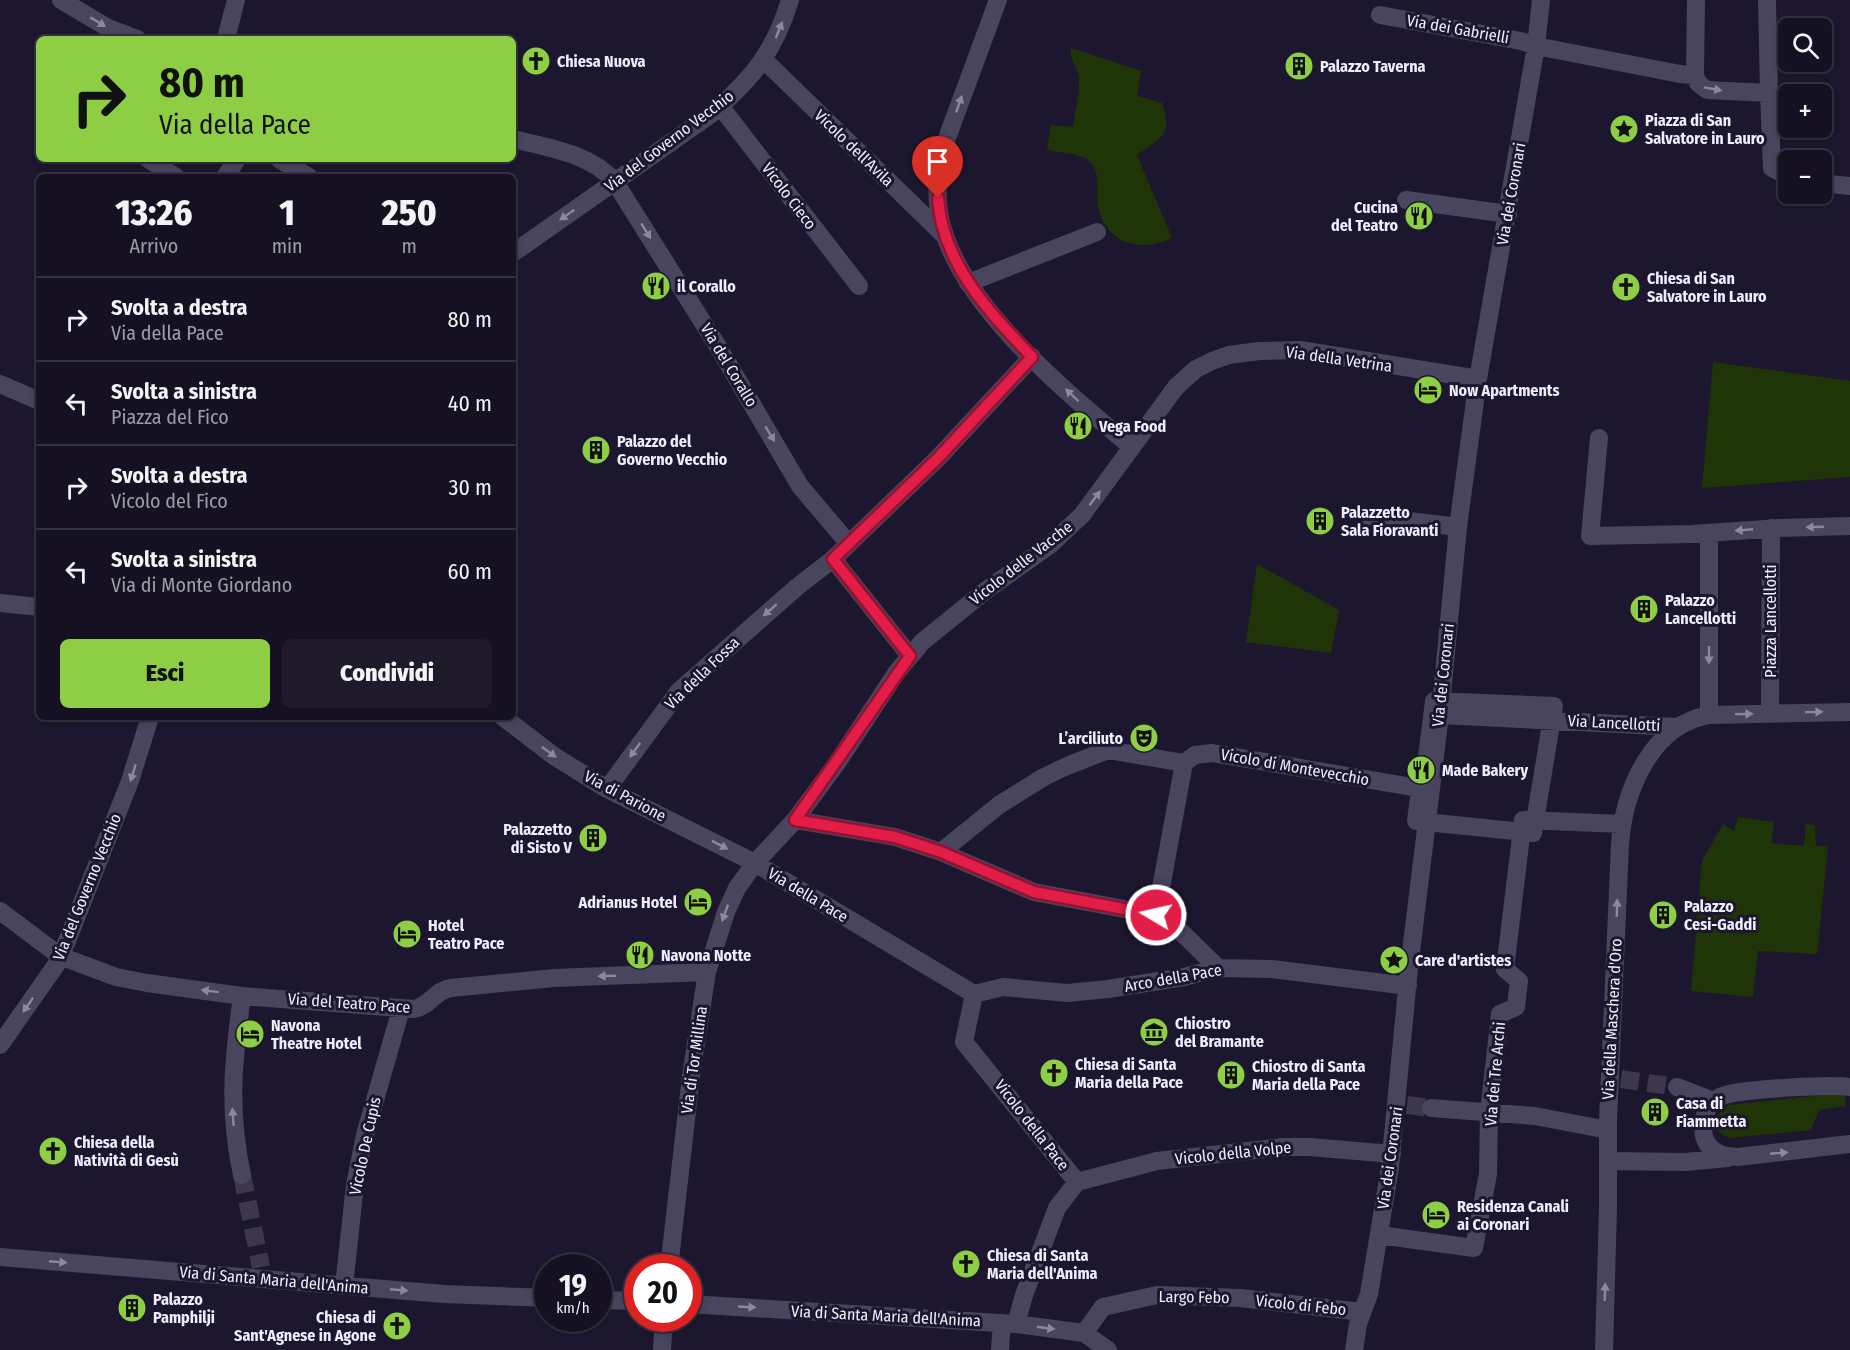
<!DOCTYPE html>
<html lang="it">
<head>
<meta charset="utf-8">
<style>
	:root { --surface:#151122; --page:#1e1a2a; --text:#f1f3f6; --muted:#9d9da5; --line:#343140; --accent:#8dce44 }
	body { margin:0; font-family:"Fira Sans Condensed",sans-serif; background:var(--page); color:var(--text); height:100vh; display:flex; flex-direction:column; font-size:22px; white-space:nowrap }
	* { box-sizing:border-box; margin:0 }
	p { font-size:20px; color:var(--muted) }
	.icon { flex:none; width:33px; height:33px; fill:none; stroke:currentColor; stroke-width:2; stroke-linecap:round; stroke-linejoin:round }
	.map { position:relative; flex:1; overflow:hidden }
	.side { position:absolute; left:36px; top:174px; width:480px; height:546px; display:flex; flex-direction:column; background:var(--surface); border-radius:9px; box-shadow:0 3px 9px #0003,0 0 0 2px var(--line) }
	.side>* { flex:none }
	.banner { position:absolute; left:36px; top:36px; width:480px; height:126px; border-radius:9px; box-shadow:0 3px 9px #0003,0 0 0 2px var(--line); background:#8dce44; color:#111; overflow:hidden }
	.fabs { position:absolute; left:1778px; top:18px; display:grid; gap:12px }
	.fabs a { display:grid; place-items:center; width:54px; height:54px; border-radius:9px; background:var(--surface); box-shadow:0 3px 9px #0003,0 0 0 2px var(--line); font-size:30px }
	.speed { position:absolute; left:534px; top:1254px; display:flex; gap:12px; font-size:30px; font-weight:700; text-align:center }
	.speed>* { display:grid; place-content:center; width:78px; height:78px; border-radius:50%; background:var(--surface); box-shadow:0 3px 9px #0003,0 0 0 2px var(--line); line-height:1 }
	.speed small { font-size:15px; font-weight:400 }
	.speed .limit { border:9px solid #d22; background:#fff; color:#111 }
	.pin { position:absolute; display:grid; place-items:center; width:51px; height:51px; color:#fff; margin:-62px -26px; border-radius:50% 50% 50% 0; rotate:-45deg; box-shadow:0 0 6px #0007 }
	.pin .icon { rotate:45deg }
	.me { position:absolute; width:66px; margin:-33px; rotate:279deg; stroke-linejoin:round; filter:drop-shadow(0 0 4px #0008) }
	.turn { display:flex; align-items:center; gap:21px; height:126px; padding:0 24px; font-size:27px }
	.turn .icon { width:78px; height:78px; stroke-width:2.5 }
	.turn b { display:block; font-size:42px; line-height:51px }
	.eta { display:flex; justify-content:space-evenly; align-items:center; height:102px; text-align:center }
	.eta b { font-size:36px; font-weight:800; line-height:42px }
	.action { display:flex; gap:12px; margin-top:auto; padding:12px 24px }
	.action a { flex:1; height:69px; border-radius:9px; background:var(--accent); color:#111; font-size:24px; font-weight:800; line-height:69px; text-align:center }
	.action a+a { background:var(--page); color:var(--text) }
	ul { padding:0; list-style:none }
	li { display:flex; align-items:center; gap:18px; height:84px; padding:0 24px; border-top:2px solid var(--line) }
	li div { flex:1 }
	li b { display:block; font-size:22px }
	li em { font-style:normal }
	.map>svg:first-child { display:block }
	.green { fill:#203507 }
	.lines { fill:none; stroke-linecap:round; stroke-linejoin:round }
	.minor-tunnel { stroke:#3c374d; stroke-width:18; stroke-dasharray:18 9; stroke-linecap:butt }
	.minor { stroke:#4a455f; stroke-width:18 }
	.oneway { fill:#8c889e }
	.route-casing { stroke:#92132f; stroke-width:15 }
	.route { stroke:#e11d48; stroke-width:10 }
	.labels { text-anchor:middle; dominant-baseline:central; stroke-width:6; stroke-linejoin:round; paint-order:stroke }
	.street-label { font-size:16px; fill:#efedfd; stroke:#1c172e }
	.poi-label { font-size:16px; font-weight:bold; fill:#efedfd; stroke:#1c172e; text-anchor:start }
</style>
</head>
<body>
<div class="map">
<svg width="1850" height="1350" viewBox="0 0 1850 1350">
	<rect width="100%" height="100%" fill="#1c172e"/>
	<path class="green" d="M1071 48 1141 71 1137 96 1162 103C1173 135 1161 138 1137 155L1172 238C1141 253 1105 244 1098 206 1095 191 1102 176 1090 162 1082 153 1058 153 1047 150L1051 125 1073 127C1075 112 1080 95 1079 79 1079 67 1069 60 1071 48Z
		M1713 362 1850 381V477L1702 488Z
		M1257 564 1339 610 1331 653 1246 642Z
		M1738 817 1774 822 1771 843 1804 846 1806 824 1815 825 1816 846H1828L1817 954 1758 951 1753 997 1691 991 1702 861 1723 824 1734 831Z
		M1844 1093 1846 1106 1819 1110 1811 1130 1729 1138C1711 1131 1713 1114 1728 1105Z"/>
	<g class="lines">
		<path class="minor-tunnel" d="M1621 1079 1677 1087
			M1407 1105 1431 1108
			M242 1175 261 1267"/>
		<path class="minor" d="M61 0 108 28 137 39
			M998 0 940 157C938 176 936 193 939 212 952 299 1067 393 1132 447
			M1696 0 1695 75 1698 83 1707 90 1769 93 1767 0
			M1380 15 1521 41 1536 46 1680 74 1695 75
			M226 39 236 0
			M764 60 945 236
			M1769 93 1772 168 1788 176
			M720 106 859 286
			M513 139C548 148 590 153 615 182L717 345 800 486 849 544
			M148 159 176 177
			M279 159 309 177
			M225 177 237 159
			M1821 183 1850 186
			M1406 200 1508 214
			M513 253 710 115C751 80 774 53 790 0
			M968 283 1097 232
			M0 384 39 401
			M1599 438 1590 536 1692 534 1780 528 1850 526
			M1368 516 1458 527
			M1709 533V715
			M833 559 910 656
			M0 603 39 607
			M1434 701 1554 706 1533 833 1416 821 1420 789 1424 781Z
			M1770 713 1771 528
			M1440 715 1677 727
			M503 717 554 756 607 789 755 863 974 994
			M607 789 679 691 797 587 833 559 938 458 1032 357
			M795 820 895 837 941 852 1034 892 1156 915 1174 925 1218 968
			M1525 820 1622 824
			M941 852 999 805 1044 777 1067 766 1108 750 1184 763 1195 755 1212 753 1430 790
			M0 911 60 956 116 977 147 983 242 996 414 1009C430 1006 435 990 451 988L554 978 707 972
			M1156 915 1184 763
			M974 994 1003 987 1067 993 1108 989 1184 977 1218 968 1272 969 1408 986
			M974 994 964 1042 1077 1182 1057 1208 1024 1295 1016 1324
			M0 1045 56 965 67 941 130 781 150 717
			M1677 1087 1713 1101
			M1850 1087C1832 1084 1735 1089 1720 1097 1702 1105 1697 1137 1712 1149 1720 1156 1729 1156 1738 1157L1850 1144
			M1431 1108 1535 1116 1608 1130
			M1608 1161 1685 1162 1728 1158
			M242 1175C228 1109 233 1062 242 996
			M1077 1182 1157 1161 1283 1147H1310L1392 1154
			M1379 1235 1474 1248 1488 1174 1489 1112 1500 1014 1516 1007 1519 981 1505 969 1523 820
			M0 1257 444 1294 548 1298
			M669 1268 691 1076 707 972 726 912 737 888 755 863 795 820 837 763 897 672 922 642 985 591 1050 545 1082 515 1176 387 1196 369 1212 361 1229 355 1259 351 1300 350 1478 379
			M344 1286 355 1185 365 1135 401 1009
			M598 1300 638 1301
			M688 1304 1016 1324 1084 1333 1108 1350
			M1084 1333 1103 1307 1157 1295 1240 1298 1362 1312
			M662 1350 664 1318
			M1000 1350 1002 1323
			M1354 1350 1358 1324 1369 1294 1390 1167 1409 968 1440 715 1458 527 1478 379 1536 46 1541 0
			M1604 1350 1608 1208V1121L1620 844C1624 791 1651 725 1709 715L1850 712"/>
	</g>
	<defs><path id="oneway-solid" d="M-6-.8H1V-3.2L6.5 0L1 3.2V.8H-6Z" transform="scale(1.5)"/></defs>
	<g class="oneway">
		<use href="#oneway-solid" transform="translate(98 22) rotate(31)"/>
		<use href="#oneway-solid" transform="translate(779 30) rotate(-68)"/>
		<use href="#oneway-solid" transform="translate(1713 89) rotate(10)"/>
		<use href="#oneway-solid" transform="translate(959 104) rotate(-71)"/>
		<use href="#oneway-solid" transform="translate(567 215) rotate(145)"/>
		<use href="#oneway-solid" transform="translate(646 231) rotate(58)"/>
		<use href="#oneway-solid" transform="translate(1072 395) rotate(-136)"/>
		<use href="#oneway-solid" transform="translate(770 434) rotate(59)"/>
		<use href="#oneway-solid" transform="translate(1095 498) rotate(-53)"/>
		<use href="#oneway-solid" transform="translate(1815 527) rotate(178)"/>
		<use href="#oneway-solid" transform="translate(1744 530) rotate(175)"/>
		<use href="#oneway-solid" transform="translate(770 610) rotate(139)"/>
		<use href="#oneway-solid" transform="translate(1709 655) rotate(90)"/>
		<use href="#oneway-solid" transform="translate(1814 712) rotate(-1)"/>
		<use href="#oneway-solid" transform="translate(1744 714) rotate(-1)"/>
		<use href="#oneway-solid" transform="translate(635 750) rotate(126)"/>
		<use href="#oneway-solid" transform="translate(549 752) rotate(36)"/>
		<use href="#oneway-solid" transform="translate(133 773) rotate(107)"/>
		<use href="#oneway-solid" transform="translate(720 845) rotate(27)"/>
		<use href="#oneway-solid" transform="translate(1617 908) rotate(-88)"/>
		<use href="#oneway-solid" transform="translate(725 913) rotate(110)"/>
		<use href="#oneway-solid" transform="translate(607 976) rotate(178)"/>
		<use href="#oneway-solid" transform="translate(210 991) rotate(-173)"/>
		<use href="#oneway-solid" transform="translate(28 1005) rotate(125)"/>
		<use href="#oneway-solid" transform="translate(233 1117) rotate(-94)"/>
		<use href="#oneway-solid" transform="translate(1779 1153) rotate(-5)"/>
		<use href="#oneway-solid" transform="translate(58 1262) rotate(5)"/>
		<use href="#oneway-solid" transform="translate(399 1290) rotate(5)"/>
		<use href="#oneway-solid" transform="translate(1605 1292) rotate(-88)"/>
		<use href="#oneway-solid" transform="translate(747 1307) rotate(3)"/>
		<use href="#oneway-solid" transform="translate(1046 1328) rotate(8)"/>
	</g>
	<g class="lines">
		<g class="route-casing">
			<path id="route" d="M938 198C942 263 989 312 1032 357L938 458 833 559 910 656 795 820 895 837 941 852 1034 892 1156 915"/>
		</g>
		<use href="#route" class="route"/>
	</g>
	<defs>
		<g id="church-disc" transform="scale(1.5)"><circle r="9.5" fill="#8dce44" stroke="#1c172e"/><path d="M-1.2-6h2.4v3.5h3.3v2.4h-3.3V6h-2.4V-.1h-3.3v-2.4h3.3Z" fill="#111"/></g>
		<g id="building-disc" transform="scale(1.5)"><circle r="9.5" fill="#8dce44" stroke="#1c172e"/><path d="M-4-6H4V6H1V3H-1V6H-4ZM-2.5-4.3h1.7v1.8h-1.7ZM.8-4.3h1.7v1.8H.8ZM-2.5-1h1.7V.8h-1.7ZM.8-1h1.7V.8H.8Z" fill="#111"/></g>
		<g id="sight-disc" transform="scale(1.5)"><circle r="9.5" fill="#8dce44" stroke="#1c172e"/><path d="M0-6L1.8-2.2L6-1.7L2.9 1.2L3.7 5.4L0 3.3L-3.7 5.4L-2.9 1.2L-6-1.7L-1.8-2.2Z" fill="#111"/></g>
		<g id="restaurant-disc" transform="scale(1.5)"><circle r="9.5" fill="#8dce44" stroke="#1c172e"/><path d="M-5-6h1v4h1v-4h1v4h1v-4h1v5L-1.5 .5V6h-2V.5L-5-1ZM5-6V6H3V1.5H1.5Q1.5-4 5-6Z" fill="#111"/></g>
		<g id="hotel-disc" transform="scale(1.5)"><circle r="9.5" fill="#8dce44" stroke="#1c172e"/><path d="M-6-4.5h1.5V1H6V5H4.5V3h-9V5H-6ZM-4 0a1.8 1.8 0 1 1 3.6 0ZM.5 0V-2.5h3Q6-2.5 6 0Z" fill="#111"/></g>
		<g id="theatre-disc" transform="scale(1.5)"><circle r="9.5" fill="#8dce44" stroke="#1c172e"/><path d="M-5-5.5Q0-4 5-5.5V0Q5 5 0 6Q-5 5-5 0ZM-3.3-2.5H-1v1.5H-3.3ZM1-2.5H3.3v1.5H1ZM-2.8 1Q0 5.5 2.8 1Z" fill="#111"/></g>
		<g id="museum-disc" transform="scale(1.5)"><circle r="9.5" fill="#8dce44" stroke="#1c172e"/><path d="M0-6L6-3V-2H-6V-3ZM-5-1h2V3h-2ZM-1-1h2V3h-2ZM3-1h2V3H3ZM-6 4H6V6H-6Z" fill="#111"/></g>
	</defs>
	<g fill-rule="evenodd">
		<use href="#church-disc" x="536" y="61"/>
		<use href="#building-disc" x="1299" y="66"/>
		<use href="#sight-disc" x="1624" y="129"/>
		<use href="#restaurant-disc" x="1419" y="216"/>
		<use href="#restaurant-disc" x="656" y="286"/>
		<use href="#church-disc" x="1626" y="287"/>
		<use href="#hotel-disc" x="1428" y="390"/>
		<use href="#restaurant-disc" x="1078" y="426"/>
		<use href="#building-disc" x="596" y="450"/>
		<use href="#building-disc" x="1320" y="521"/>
		<use href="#building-disc" x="1644" y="609"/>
		<use href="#theatre-disc" x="1144" y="738"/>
		<use href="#restaurant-disc" x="1421" y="770"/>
		<use href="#building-disc" x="593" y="838"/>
		<use href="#hotel-disc" x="698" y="902"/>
		<use href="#building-disc" x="1663" y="915"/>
		<use href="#hotel-disc" x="407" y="934"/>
		<use href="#restaurant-disc" x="640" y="955"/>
		<use href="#sight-disc" x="1394" y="960"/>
		<use href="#museum-disc" x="1154" y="1032"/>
		<use href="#hotel-disc" x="250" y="1034"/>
		<use href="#church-disc" x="1054" y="1073"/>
		<use href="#building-disc" x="1231" y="1075"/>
		<use href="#building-disc" x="1655" y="1112"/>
		<use href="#church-disc" x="53" y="1151"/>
		<use href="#hotel-disc" x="1436" y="1215"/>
		<use href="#church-disc" x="966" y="1264"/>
		<use href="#building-disc" x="132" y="1308"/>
		<use href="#church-disc" x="397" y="1326"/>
	</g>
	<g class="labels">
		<g class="street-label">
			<text transform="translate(1458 29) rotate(10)">Via dei Gabrielli</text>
			<text transform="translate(669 141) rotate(-37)">Via del Governo Vecchio</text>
			<text transform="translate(854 148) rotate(44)">Vicolo dell'Avila</text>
			<text transform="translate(1511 194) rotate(-80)">Via dei Coronari</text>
			<text transform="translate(789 196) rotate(53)">Vicolo Cieco</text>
			<text transform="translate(1339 359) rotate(8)">Via della Vetrina</text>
			<text transform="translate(729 365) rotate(59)">Via del Corallo</text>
			<text transform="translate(1021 563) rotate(-38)">Vicolo delle Vacche</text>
			<text transform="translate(1770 621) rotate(-90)">Piazza Lancellotti</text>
			<text transform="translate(702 673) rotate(-44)">Via della Fossa</text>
			<text transform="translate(1443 675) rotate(-84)">Via dei Coronari</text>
			<text transform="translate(1614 723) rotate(3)">Via Lancellotti</text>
			<text transform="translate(1295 767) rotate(10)">Vicolo di Montevecchio</text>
			<text transform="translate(625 796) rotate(28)">Via di Parione</text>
			<text transform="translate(87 887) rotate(-68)">Via del Governo Vecchio</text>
			<text transform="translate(808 895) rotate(31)">Via della Pace</text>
			<text transform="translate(1173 978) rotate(-10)">Arco della Pace</text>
			<text transform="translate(349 1003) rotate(4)">Via del Teatro Pace</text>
			<text transform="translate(1612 1019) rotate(-87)">Via della Maschera d'Oro</text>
			<text transform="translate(694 1060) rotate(-82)">Via di Tor Millina</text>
			<text transform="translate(1495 1074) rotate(-85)">Via dei Tre Archi</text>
			<text transform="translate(1032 1125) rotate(52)">Vicolo della Pace</text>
			<text transform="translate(365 1146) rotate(-78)">Vicolo De Cupis</text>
			<text transform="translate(1233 1153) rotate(-6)">Vicolo della Volpe</text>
			<text transform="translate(1390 1158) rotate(-82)">Via dei Coronari</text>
			<text transform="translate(274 1280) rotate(5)">Via di Santa Maria dell'Anima</text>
			<text transform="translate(1194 1297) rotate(1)">Largo Febo</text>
			<text transform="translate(1301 1305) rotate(6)">Vicolo di Febo</text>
			<text transform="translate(886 1316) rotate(3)">Via di Santa Maria dell'Anima</text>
		</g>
		<g class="poi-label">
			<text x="557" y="61">Chiesa Nuova</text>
			<text x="1320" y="66">Palazzo Taverna</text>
			<text x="1645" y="120">Piazza di San<tspan x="1645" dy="18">Salvatore in Lauro</tspan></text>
			<text x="1398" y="207" text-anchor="end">Cucina<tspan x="1398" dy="18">del Teatro</tspan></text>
			<text x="1647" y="278">Chiesa di San<tspan x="1647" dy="18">Salvatore in Lauro</tspan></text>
			<text x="677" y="286">il Corallo</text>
			<text x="1449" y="390">Now Apartments</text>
			<text x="1099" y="426">Vega Food</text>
			<text x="617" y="441">Palazzo del<tspan x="617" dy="18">Governo Vecchio</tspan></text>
			<text x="1341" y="512">Palazzetto<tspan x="1341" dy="18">Sala Fioravanti</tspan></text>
			<text x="1665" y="600">Palazzo<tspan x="1665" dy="18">Lancellotti</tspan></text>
			<text x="1123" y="738" text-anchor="end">L’arciliuto</text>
			<text x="1442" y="770">Made Bakery</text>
			<text x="572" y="829" text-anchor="end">Palazzetto<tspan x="572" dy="18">di Sisto V</tspan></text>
			<text x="677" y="902" text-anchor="end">Adrianus Hotel</text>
			<text x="1684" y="906">Palazzo<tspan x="1684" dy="18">Cesi-Gaddi</tspan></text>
			<text x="428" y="925">Hotel<tspan x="428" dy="18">Teatro Pace</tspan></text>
			<text x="661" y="955">Navona Notte</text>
			<text x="1415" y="960">Care d'artistes</text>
			<text x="1175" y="1023">Chiostro<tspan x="1175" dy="18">del Bramante</tspan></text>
			<text x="271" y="1025">Navona<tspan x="271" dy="18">Theatre Hotel</tspan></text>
			<text x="1075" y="1064">Chiesa di Santa<tspan x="1075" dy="18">Maria della Pace</tspan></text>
			<text x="1252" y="1066">Chiostro di Santa<tspan x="1252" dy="18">Maria della Pace</tspan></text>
			<text x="1676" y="1103">Casa di<tspan x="1676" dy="18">Fiammetta</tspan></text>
			<text x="74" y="1142">Chiesa della<tspan x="74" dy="18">Natività di Gesù</tspan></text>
			<text x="1457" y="1206">Residenza Canali<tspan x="1457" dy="18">ai Coronari</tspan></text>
			<text x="987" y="1255">Chiesa di Santa<tspan x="987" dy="18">Maria dell'Anima</tspan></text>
			<text x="153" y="1299">Palazzo<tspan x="153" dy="18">Pamphilji</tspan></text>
			<text x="376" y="1317" text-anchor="end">Chiesa di<tspan x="376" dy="18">Sant'Agnese in Agone</tspan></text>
		</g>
	</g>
</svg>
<div class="fabs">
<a><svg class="icon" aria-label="search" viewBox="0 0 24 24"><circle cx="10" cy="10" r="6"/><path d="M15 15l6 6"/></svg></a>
<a>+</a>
<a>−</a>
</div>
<div class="speed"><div>19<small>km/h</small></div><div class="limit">20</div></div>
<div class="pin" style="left:938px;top:198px;background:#d93025"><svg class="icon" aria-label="arrive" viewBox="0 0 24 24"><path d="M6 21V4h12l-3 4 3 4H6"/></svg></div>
<svg class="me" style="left:1156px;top:915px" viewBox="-20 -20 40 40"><circle r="17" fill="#e11d48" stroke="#fff" stroke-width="3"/><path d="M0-11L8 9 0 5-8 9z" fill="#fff"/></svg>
<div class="banner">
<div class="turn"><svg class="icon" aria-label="right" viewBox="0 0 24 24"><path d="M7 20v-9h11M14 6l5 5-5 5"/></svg><div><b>80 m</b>Via della Pace</div></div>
</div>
<section class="side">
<div class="eta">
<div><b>13:26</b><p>Arrivo</p></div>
<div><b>1</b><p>min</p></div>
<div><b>250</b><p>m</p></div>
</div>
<ul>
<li><svg class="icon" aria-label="right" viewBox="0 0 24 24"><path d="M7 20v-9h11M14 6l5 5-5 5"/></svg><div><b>Svolta a destra</b><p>Via della Pace</p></div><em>80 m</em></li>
<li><svg class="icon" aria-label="left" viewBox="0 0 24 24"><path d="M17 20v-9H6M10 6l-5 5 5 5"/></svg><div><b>Svolta a sinistra</b><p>Piazza del Fico</p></div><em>40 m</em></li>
<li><svg class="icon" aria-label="right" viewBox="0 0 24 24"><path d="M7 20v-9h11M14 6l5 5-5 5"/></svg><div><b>Svolta a destra</b><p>Vicolo del Fico</p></div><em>30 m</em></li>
<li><svg class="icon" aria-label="left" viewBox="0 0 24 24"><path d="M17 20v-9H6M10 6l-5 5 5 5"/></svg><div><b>Svolta a sinistra</b><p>Via di Monte Giordano</p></div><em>60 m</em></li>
</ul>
<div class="action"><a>Esci</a><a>Condividi</a></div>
</section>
</div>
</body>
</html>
